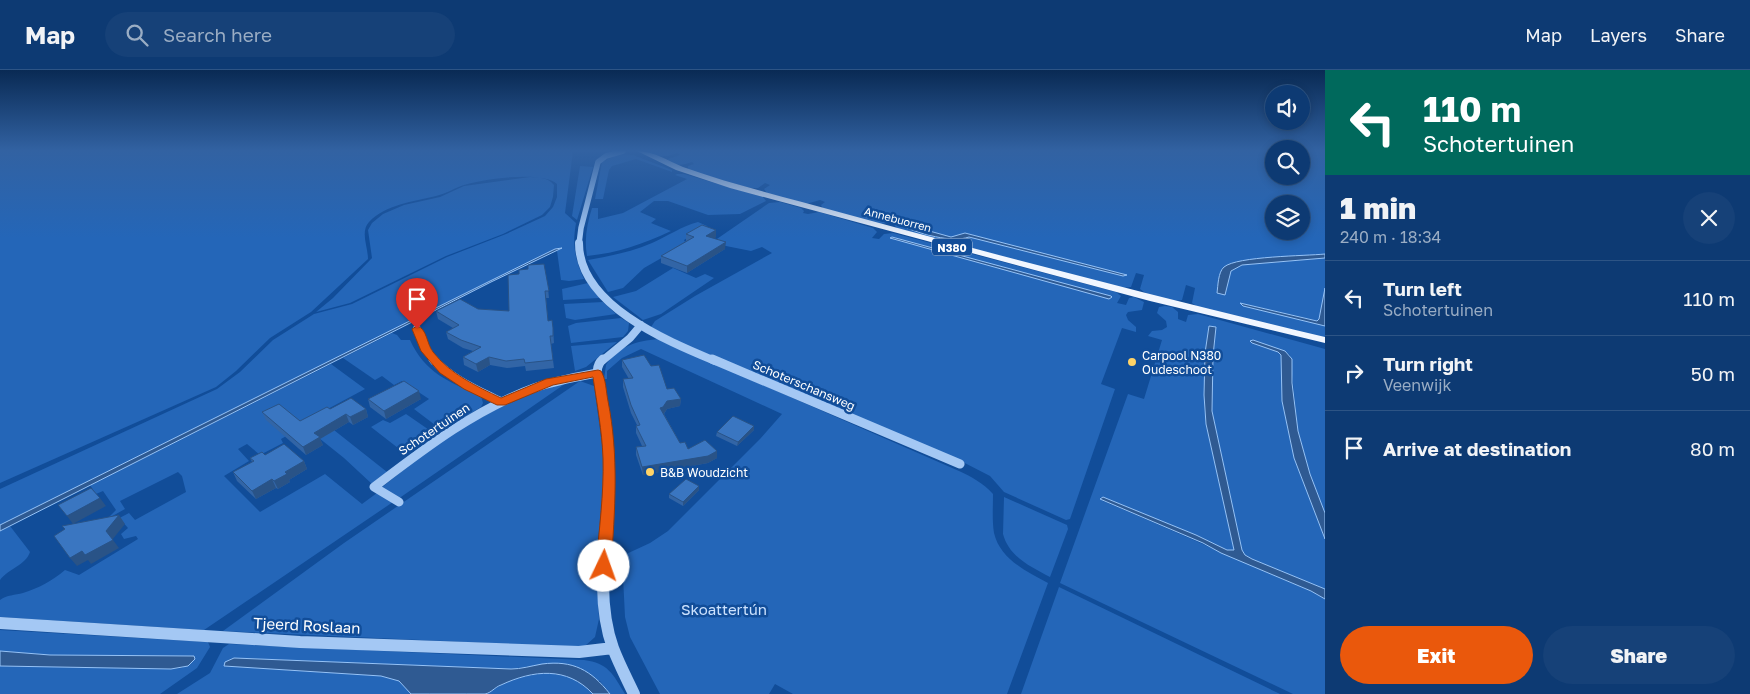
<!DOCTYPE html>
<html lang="en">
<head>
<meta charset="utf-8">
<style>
	:root { --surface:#0d3a73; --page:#164178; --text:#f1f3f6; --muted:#9aadc4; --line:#2d5485; --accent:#ea580c }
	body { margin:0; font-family:"Golos Text",sans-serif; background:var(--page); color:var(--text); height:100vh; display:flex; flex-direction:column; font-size:19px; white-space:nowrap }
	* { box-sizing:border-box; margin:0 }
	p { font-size:16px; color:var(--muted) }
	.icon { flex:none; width:28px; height:28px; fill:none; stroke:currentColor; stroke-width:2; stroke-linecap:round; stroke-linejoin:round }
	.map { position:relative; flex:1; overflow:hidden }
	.panel { display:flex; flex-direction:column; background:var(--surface); width:425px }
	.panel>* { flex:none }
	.hud { background:#00695c; color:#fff; overflow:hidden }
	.fabs { position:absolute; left:1265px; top:15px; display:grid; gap:10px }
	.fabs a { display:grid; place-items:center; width:45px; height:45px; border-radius:50%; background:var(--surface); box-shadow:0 2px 8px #0003,0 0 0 1px var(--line); font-size:25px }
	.pin { position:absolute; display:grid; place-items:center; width:42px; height:42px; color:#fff; margin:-51px -21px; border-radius:50% 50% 50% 0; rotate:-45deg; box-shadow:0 0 5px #0007 }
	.pin .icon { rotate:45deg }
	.me { position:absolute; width:55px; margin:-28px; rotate:3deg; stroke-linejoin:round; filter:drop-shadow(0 0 4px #0008) }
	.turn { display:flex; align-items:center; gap:18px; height:105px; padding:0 15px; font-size:22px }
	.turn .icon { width:65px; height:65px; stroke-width:2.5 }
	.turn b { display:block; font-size:35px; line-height:42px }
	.round { display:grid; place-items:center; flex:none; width:52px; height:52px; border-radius:26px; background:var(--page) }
	.headline { display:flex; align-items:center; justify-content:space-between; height:85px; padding:0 15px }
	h1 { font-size:30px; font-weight:800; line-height:38px }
	.button { display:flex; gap:10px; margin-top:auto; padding:10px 15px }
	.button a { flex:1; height:58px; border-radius:30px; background:var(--accent); color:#fff; font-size:20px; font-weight:800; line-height:58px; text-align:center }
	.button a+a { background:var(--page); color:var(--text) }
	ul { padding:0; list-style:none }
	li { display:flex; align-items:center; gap:15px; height:75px; padding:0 15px; border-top:1px solid var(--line) }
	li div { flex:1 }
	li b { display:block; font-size:19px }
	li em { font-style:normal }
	header { display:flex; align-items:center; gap:30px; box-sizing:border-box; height:70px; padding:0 25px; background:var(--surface); border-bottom:1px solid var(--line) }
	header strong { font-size:24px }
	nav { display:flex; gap:28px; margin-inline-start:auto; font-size:18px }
	.search { width:350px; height:45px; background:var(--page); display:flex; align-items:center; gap:12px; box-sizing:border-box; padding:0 18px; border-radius:28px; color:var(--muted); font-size:19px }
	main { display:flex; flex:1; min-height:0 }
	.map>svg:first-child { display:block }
	.green { fill:#2466b8; fill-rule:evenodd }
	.water { fill:#2f5a92; stroke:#96c3f7 }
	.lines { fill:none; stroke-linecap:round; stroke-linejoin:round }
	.minor-far3 { stroke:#a4c8f4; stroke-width:5.5 }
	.minor-far2 { stroke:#a4c8f4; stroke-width:8 }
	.minor-far1 { stroke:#a4c8f4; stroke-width:9 }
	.minor { stroke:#a4c8f4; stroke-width:12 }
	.major { fill:#f1f6ff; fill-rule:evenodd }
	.wall { fill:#3265a6 }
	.shaded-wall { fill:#295387 }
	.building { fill:#3a76c1; stroke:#295387 }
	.route { fill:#ea580c; stroke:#983908 }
	.poi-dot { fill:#ffd367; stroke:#114d99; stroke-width:2 }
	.labels { text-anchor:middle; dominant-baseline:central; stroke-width:5; stroke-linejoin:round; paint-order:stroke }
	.far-street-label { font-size:11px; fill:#fff; stroke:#114d99 }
	.shield { fill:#114d99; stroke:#b8cae0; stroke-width:1 }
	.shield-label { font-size:11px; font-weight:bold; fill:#fff }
	.poi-label { font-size:12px; fill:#fff; stroke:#114d99; text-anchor:start }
	.street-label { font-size:12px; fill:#fff; stroke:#114d99 }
	.near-park-label { font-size:15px; fill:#cce2fe; stroke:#114d99 }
	.near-street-label { font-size:15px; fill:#fff; stroke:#114d99 }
</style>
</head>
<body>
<header>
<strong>Map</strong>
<div class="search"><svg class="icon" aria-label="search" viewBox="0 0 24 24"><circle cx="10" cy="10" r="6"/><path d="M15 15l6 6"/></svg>Search here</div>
<nav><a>Map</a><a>Layers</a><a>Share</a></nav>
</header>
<main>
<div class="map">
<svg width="1325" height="624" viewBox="0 0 1325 624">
	<rect width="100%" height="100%" fill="#114d99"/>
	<path class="green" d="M0 81H573L565 143 576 153C572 175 575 190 584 209L569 211 561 210 557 181 561 178 555 179 0 455V419L217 319 240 302 273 270 314 244 352 234 447 187 506 164 545 146 553 137 557 127V114C544 100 479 109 461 116 453 119 445 124 436 126 413 132 386 134 369 152 360 162 368 177 368 189L311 242 270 268 236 301 216 317 0 413Z
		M643 81H1274V106H1301V81H1325V184L1255 190 1231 194 1225 225 1231 201 1242 195 1325 188V218L1319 251 1240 233 1325 256V268L1199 238 1192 233 1195 218 1186 215 1182 230C1169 232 1151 228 1140 219L1144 205 1136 203 1131 217 1120 218 899 160 894 155 899 150 893 148 888 153 879 154 823 139 821 135 825 132 820 130 806 134 767 123 764 119 770 115 765 113 758 118H750L688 100V96L694 94 692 92C683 95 677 96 668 92V89L680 85 677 83C663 88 657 87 643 81ZM1274 134H1301V161H1274Z
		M619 84 633 85 672 100V102L636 89 612 96 609 100 603 129H595L602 92Z
		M580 96 593 97 577 150 572 146Z
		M677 104H684L763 127 766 131 740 144 708 145 668 131H654L640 142 656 149 651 153 671 161C643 174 618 183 587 186 584 169 587 154 592 138H598V149L623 143 687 109 675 105Z
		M530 107C539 108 548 107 554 115L553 127 550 137 542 145 503 164 446 186 350 233 316 242 333 228 372 188 368 160 372 153 383 144 404 135 440 127 464 116Z
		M780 132 801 138 804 141 803 143 808 144 819 142 873 158 877 162 872 168 879 169 884 164 893 163 1116 222 1121 226 1117 233 1126 235 1129 228 1134 227 1144 232 1142 240 1128 242 1126 245 1128 250 1136 257V262L1122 258 1101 314 1115 319 1070 449 1066 450 1004 422 990 406 955 388 681 273 651 257 655 251 695 226 772 183 762 177 751 181 711 173 769 133Z
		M698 152 707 156 684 170 686 174 644 198 623 218 608 222 588 190C610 186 631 182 652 173 668 166 682 156 698 152Z
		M673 198 696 208 705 204 714 208 661 244 643 250 613 227 636 221Z
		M588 213 599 228 563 230 562 219Z
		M603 232 616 244 575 250 566 248 564 234Z
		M1165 236 1172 237 1178 242V249L1186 252 1188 245 1198 244 1325 279V443L1310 404 1298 361 1290 285 1285 281 1251 271C1260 277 1274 278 1281 285L1282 331 1294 388 1325 469V519L1252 489 1245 485 1242 480 1212 341 1213 286 1216 257 1209 256C1204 288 1202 321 1206 354L1234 480H1227L1196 465 1100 427 1103 431C1173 460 1241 492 1311 521L1325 529V624H1293L1060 513 1128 324 1144 329 1162 270 1148 266 1152 261 1162 260 1167 257 1166 251 1157 243 1159 237Z
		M621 248 629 253 628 261 623 267 571 273 568 256 576 253Z
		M392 263 397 265 401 270H410C425 303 449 312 481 326L483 333 481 337 445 359 439 358 414 339 429 329 402 311 394 315 382 306 375 310 343 288Z
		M658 269 959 401C972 407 983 413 993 424 993 436 992 451 994 463 1000 489 1027 502 1048 513L1007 624H793L775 614 769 624H660L630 567 625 547 622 486 650 473 668 461 760 369 782 344 641 279 622 288 607 301V309H604L606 295C618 276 637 271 658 269Z
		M617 272 586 297 575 301 571 276Z
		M331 294 365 319 324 341 320 349 387 402 372 414 344 388 304 356 281 369 283 373 260 385 247 374 238 379 249 391 224 406 260 442 325 404 362 434 377 423 393 432 204 560 0 547V530C7 525 15 525 23 523 39 518 52 511 65 500L79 505 138 469 136 466 124 469 121 464 128 458 121 450 110 453 129 443 135 450 186 422 182 406 178 402 120 431 125 439 107 449 116 440 103 421 96 424 90 415Z
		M572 309 398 429 381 418C398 405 415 389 433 377 477 346 520 327 572 309Z
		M580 311 594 316 603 382 604 409 596 491 599 549 595 567 585 576 577 577 223 561 344 473Z
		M406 344 435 364 407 385 371 357 383 350 390 353Z
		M1004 427 1067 455 1068 459 1050 507C1031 497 1009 487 1003 464Z
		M10 456 30 482C26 495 8 499 0 510V461Z
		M1059 517 1278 623 1280 624H1021Z
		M0 560 208 572 210 577 197 598 160 624H0V596L171 599 182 598 195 589 193 586 50 585 0 581Z
		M229 574 584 590C608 593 613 604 625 624H610L600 611 531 596 511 599 234 588 230 589 224 596 381 606 399 611 411 624H177L210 603 223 578Z
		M549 603 575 608 593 624H487C506 610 526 605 549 603Z"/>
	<path class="water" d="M908 155 951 167 965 163 1127 205 1123 206 969 167C952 173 919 164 903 156Z
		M892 167 1111 226 1112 227 1109 229 890 168Z
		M562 178 491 212 0 461V455L486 213 555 179Z
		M1325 184V188L1242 195 1231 201 1225 225 1217 223C1218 216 1218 202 1224 197 1237 186 1306 186 1325 184Z
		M1325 218V256L1243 236 1240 233 1317 251 1319 249Z
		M1209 256 1216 257 1213 286 1212 341 1242 480 1245 485 1252 489 1325 519V529L1311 521 1221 483 1203 473 1100 429 1103 427 1196 465 1227 480H1234L1206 354 1204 325 1205 283Z
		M1253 270 1285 281 1292 289V313L1298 361 1310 404 1325 443V469L1294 388 1282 331 1281 285 1278 282 1252 273 1250 271Z
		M0 581 50 585 194 586 195 589 188 596 171 599 0 596Z
		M234 588 511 599C521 599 531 596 542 594 573 590 591 600 610 624H593C567 596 533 600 501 615 495 617 491 623 485 624 461 624 435 624 411 624L399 611 381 606 224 596 225 592Z"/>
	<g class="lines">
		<path class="minor-far3" d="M579 174 581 158 598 92 606 86 623 81"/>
		<path class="minor-far2" d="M579 173C579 235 667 271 715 291
			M417 259 423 274 434 291
			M602 291 630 268 641 255"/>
		<path class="minor-far1" d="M433 289C452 310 477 320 501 332
			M603 289C595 296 597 306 599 314 607 356 612 396 608 438
			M712 289 960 394
			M399 432 374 417C424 379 474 340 534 318 554 311 576 307 597 303"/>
		<path class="minor" d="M608 437C604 483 597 534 613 578 619 594 627 609 634 624
			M0 553 300 572 579 582 613 578"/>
		<path class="major" d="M637 81C654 81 668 91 683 97 722 111 762 121 802 132 976 180 1150 225 1325 267V273L1150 231 730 118 676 100Z"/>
	</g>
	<path class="wall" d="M686 164 716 167 714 168 725 179 687 203 661 193V186L686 171Z
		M548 218 549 228H546L548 251 553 258 554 273 551 274 554 298 526 301 525 296 507 298 490 295 478 302 464 295 463 287 473 281 463 278 448 269 446 262 453 258 438 249 436 241 478 239 509 241Z
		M622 290 681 329 680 336 667 339 664 344 680 373 688 379 717 381V388L708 393 643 405 636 385V377L642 376 636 363V356L637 355 631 343 623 317V309H629L622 297Z
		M368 329H421L386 349 370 337Z
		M330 339H366L368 347 353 355 349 352 320 369 323 375 306 385 266 350 262 342 300 351Z
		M754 360 737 376 716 366 717 362Z
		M265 385 304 391 307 399 289 410 290 412 278 419 276 418 256 429 237 411 233 402 252 392 250 388Z
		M699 416V420L683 436 669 428V424Z"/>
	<path class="shaded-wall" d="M716 160V167L706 173V166Z
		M726 172 725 179 687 203V196Z
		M489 287 490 295 478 302 476 294Z
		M419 321 421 329 386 349 384 341Z
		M681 329 680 336 667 339 663 345 660 338 667 331Z
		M366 339 368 347 353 355 350 347Z
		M346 344 349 352 320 369 323 375 306 385 303 377 314 363Z
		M754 356V360L737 376 738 372Z
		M717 381V388L708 393 643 405 642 397Z
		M304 391 307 399 289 410 290 412 278 419 274 411 285 402Z
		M272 409 276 418 256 429 252 421Z
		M699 416V420L683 436V432Z
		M100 428 106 436 73 454 67 446Z
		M119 445 125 454 112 470 106 461Z
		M113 470 119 478 91 494 88 490 77 496 70 488 82 481Z"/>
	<path class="building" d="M702 155 716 160 706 166 726 172 687 196 661 186 694 167 686 164Z
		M544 194 549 221H545L548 251 552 250 553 258V266H550L553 290 525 293 524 289 506 291 489 287 476 294 463 287 481 277 461 270 446 262 459 255 436 241 460 229 478 239 509 241 508 205 519 204V200L528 199V195Z
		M644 285 651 296 659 295 667 319 674 318 681 329 667 331 663 337 660 338 680 373 685 372 688 379 705 370 717 381 708 386 642 397 636 377 646 376 636 356 640 355 631 335 623 309 633 308 622 290Z
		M404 311 419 321 384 341 368 329Z
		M351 328 366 339 350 347 346 344 314 363 320 367 303 377 262 342 279 334 300 351 327 337 330 339Z
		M733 346 754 356 738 372 717 362Z
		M284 374 304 391 285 402 287 404 274 411 272 409 252 421 233 402 254 391 250 388 262 382 265 385Z
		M686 409 699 416 683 432 669 424Z
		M91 418 100 428 67 446 58 435Z
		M119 445 106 461 113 470 85 485 82 481 70 488 54 466 65 459 62 456Z"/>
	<linearGradient id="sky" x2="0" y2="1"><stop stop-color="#092a54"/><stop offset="0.48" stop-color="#3262a2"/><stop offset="1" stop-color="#3262a2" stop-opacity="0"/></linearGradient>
	<rect width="1325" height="168" fill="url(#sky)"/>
	<path class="route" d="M417 256C427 258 427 275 433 282 450 304 476 316 501 328L546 309 598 300 601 301C606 309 606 321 608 331 619 386 615 440 611 496L609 500 604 502 598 500 596 496C599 460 604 424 603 388 602 361 597 334 593 307L553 315 505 335H497L464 319 440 303 421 281 412 259Z"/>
	<g class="poi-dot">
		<circle cx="1132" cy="292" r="5"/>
		<circle cx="650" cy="402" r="5"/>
	</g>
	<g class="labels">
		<g class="far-street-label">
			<text transform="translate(898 149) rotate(15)">Annebuorren</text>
		</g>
		<rect class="shield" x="932" y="168.5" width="40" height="17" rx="4"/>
		<g class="shield-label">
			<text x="952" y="177">N380</text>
		</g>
		<g class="poi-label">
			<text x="1142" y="285">Carpool N380<tspan x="1142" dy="14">Oudeschoot</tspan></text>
			<text x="660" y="402">B&amp;B Woudzicht</text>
		</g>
		<g class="street-label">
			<text transform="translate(804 315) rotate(23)">Schoterschansweg</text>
			<text transform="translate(434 359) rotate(-34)">Schotertuinen</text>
		</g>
		<g class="near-park-label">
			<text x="724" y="539">Skoattertún</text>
		</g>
		<g class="near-street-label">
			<text transform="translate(307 555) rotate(3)">Tjeerd Roslaan</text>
		</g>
	</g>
</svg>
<div class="fabs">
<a><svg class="icon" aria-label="sound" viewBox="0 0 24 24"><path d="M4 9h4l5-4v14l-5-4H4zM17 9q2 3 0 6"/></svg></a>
<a><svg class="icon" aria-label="search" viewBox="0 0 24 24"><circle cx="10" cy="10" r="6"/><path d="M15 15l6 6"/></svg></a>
<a><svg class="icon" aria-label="layers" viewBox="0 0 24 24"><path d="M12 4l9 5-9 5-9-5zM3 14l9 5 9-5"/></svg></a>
</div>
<div class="pin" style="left:417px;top:259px;background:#d93025"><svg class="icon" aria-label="arrive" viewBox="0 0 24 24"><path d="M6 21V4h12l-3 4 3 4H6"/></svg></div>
<svg class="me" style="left:604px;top:496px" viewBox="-20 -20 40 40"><circle r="19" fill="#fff"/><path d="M0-13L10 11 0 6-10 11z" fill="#ea580c"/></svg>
</div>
<section class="panel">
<div class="hud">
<div class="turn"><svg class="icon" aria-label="left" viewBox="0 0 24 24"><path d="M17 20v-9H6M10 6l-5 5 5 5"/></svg><div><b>110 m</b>Schotertuinen</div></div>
</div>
<div class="headline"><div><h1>1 min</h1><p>240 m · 18:34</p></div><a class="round"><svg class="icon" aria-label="close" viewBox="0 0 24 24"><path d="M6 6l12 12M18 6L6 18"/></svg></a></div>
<ul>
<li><svg class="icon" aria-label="left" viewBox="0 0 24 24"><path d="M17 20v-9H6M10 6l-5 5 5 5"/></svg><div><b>Turn left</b><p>Schotertuinen</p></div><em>110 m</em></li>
<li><svg class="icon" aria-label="right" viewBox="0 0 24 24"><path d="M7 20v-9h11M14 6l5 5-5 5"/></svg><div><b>Turn right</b><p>Veenwijk</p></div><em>50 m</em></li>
<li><svg class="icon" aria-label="arrive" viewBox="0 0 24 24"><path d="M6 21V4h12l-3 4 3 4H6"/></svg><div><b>Arrive at destination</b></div><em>80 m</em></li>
</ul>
<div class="button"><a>Exit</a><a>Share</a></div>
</section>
</main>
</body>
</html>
